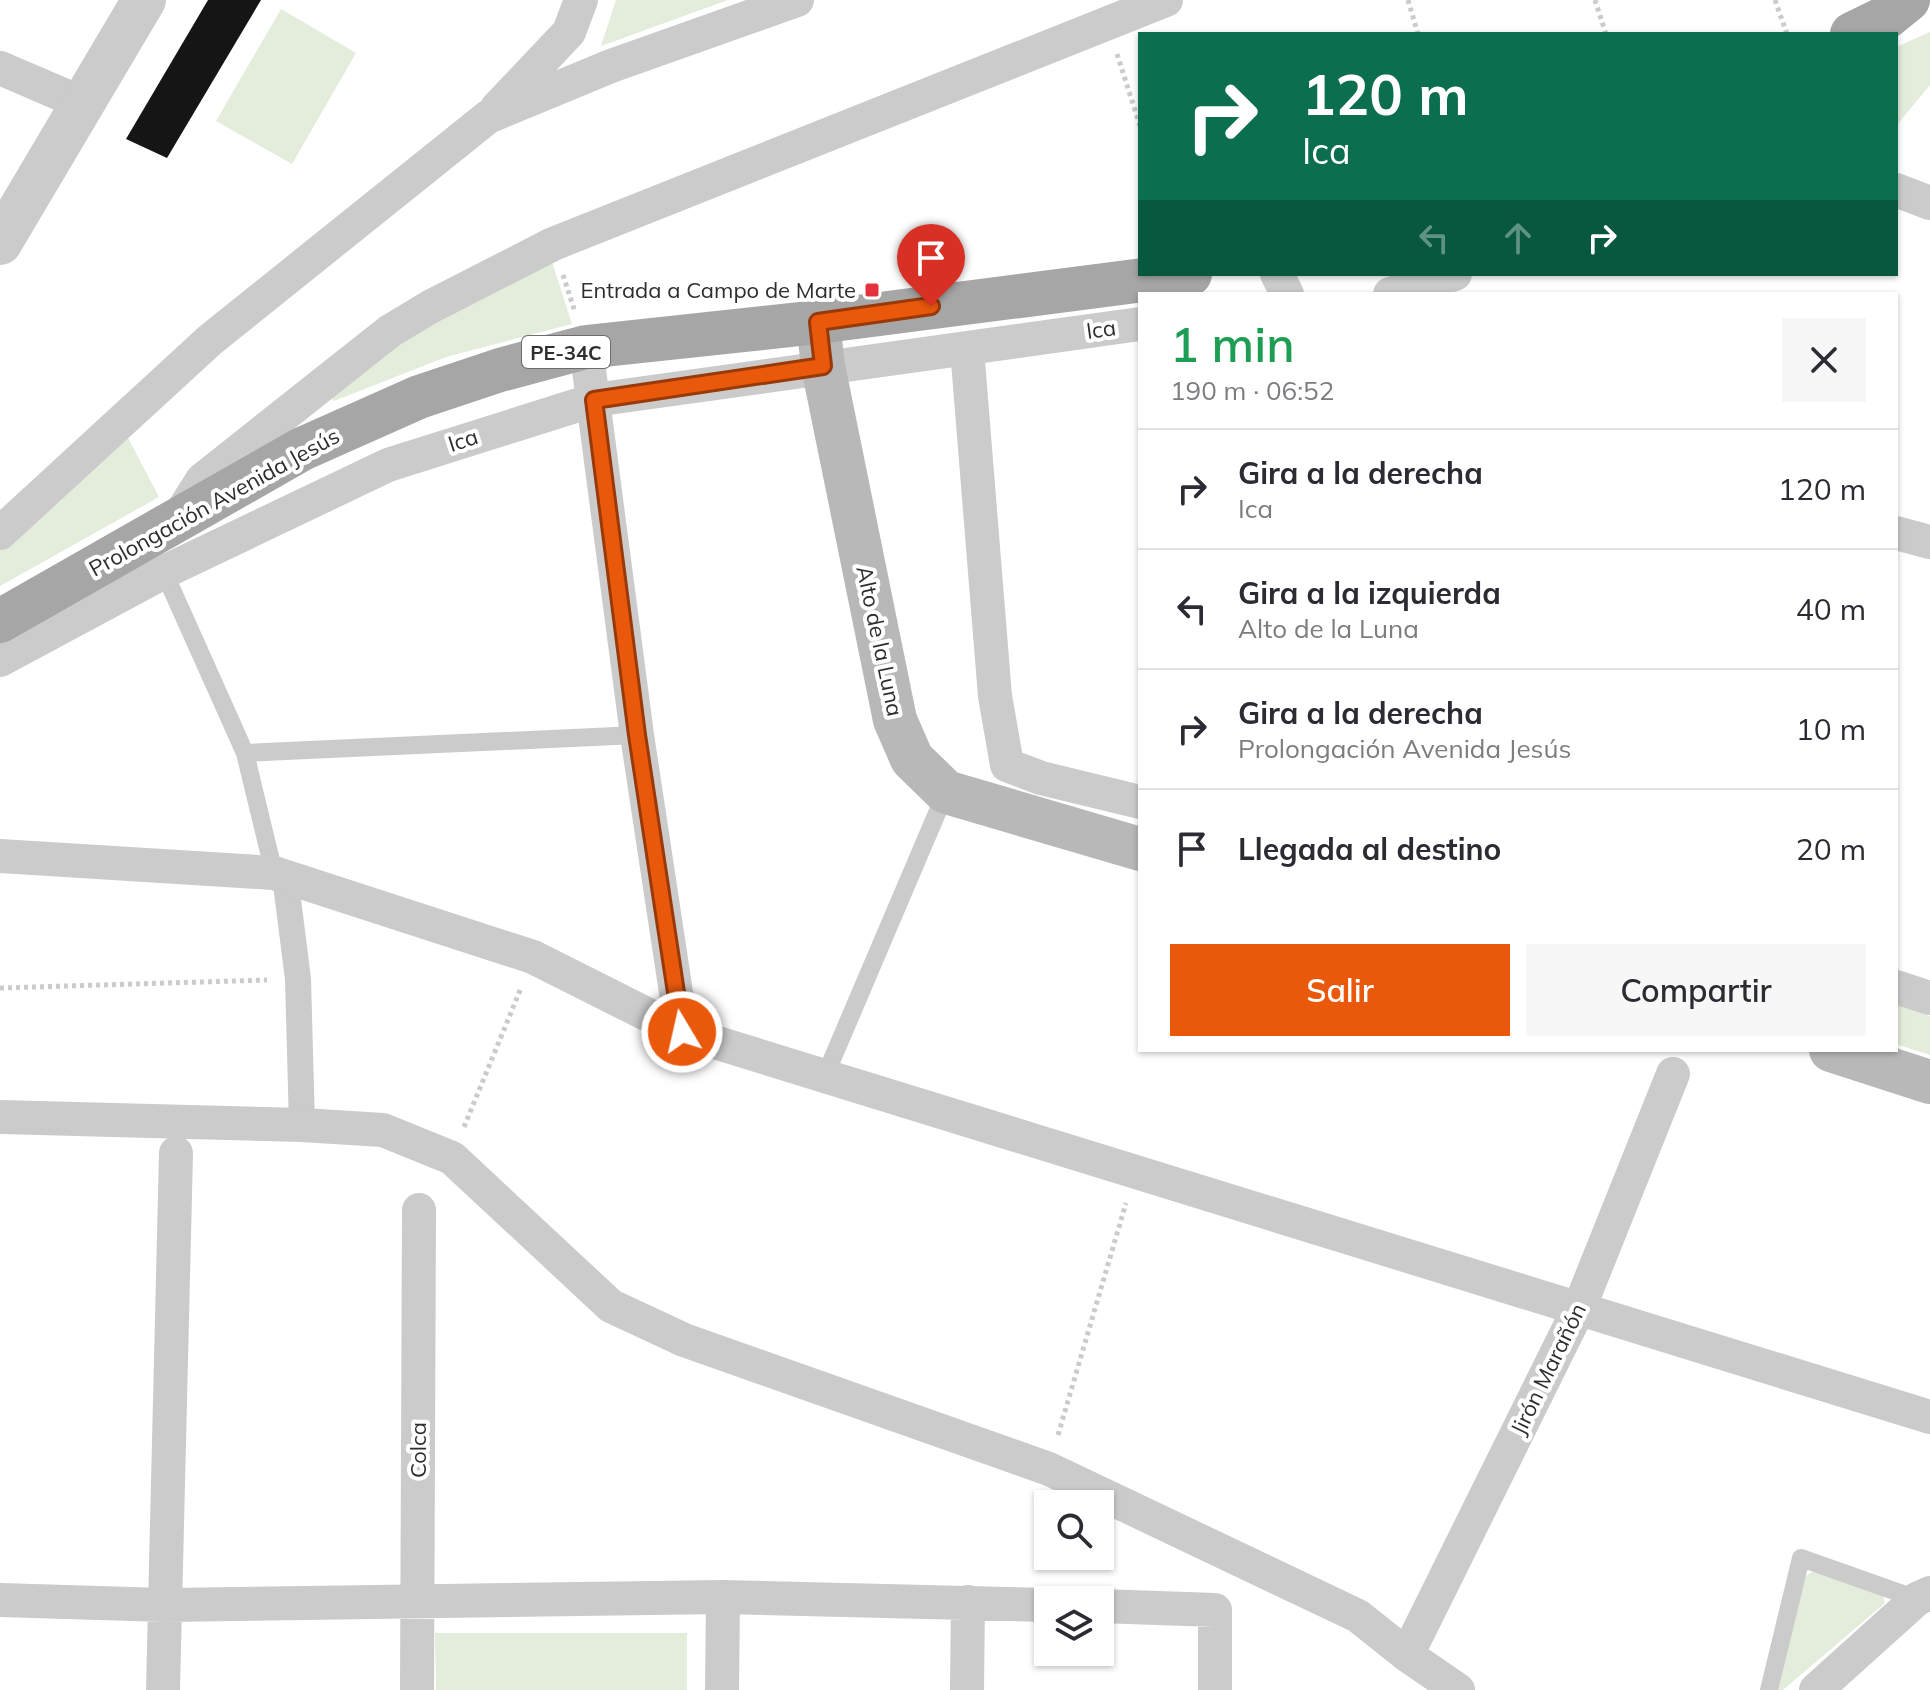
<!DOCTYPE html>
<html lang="es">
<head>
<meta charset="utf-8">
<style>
	:root { --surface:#fff; --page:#f7f7f7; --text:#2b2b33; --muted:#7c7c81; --line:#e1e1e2; --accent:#ea580c }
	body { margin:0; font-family:Mulish,sans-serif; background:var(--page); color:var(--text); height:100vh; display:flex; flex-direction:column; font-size:30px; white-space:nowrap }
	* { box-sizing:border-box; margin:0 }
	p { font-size:26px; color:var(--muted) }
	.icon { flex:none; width:44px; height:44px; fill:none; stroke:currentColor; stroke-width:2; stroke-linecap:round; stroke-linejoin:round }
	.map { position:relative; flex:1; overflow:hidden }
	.sheet { position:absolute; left:1138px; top:292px; width:760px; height:760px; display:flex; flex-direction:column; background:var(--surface); border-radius:0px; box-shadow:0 2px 6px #0004 }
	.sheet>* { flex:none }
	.banner { position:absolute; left:1138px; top:32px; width:760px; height:244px; border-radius:0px; box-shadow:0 2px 6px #0004; background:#0b6e4f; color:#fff; overflow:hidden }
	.tools { position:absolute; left:1034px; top:1490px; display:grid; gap:16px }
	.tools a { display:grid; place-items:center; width:80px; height:80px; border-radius:0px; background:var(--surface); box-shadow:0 2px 6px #0004; font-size:40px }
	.pin { position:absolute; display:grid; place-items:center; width:68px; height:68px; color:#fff; margin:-82px -34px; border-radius:50% 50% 50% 0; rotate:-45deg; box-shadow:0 0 8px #0007 }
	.pin .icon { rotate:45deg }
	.me { position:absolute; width:88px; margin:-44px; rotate:351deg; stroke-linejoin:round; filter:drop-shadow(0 0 6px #0008) }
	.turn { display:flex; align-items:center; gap:28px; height:168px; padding:0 32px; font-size:36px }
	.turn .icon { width:104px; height:104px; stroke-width:2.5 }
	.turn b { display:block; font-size:56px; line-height:68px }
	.lanes { display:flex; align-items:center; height:76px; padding:0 32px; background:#0003; justify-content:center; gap:40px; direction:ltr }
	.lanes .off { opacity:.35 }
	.round { display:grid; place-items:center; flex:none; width:84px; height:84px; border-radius:0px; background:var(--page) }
	.headline { display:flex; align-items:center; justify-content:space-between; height:136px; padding:0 32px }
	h1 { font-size:48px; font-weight:600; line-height:60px; color:#1e9e55 }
	.primary-button { display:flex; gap:16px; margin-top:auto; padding:16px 32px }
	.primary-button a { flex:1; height:92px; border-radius:0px; background:var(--accent); color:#fff; font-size:32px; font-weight:600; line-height:92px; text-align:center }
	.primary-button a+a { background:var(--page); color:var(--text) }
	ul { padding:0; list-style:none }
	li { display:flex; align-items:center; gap:24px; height:120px; padding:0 32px; border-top:2px solid var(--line) }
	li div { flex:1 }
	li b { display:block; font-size:30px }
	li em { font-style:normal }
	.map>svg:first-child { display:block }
	.green { fill:#e4ecdc }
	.building { fill:#151515 }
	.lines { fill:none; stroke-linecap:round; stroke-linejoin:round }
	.path { stroke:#cbcbcb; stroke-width:5; stroke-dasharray:4 4; stroke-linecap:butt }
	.service { stroke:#cbcbcb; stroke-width:18 }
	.pedestrian { stroke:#cbcbcb; stroke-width:26 }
	.minor { stroke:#cbcbcb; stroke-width:34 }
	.tertiary { stroke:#cbcbcb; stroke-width:44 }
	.secondary { stroke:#b8b8b8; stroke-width:44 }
	.primary { stroke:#a6a6a6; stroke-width:44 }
	.route-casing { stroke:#983908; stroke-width:20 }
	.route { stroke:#ea580c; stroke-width:14 }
	.poi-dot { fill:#e5303d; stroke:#fff; stroke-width:3 }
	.labels { text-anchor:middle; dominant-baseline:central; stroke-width:8; stroke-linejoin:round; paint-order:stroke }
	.shield { fill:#fff; stroke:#6d6d6d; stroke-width:2 }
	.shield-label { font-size:20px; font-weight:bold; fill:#2e2e2e }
	.poi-label { font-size:22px; fill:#2e2e2e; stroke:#fff; text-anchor:end }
	.street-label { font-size:22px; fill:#2e2e2e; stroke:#fff }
</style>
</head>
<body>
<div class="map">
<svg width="1930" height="1690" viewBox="0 0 1930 1690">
	<rect width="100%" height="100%" fill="#fff"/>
	<path class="green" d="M616 0H728L601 46Z
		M281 9 356 53 292 164 216 121Z
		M1930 32V85L1896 126V47Z
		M551 259 572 324 446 357 334 401 330 395 388 350Z
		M127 436 159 497 0 586V549Z
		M1896 1004 1930 1016V1055L1896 1044Z
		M1814 1571 1882 1593 1885 1603 1783 1690H1778L1804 1577Z
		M435 1633H687V1690H436Z"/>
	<path class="building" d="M208 0H261L167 158 126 139Z"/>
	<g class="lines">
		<path class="path" d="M1408 0 1418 34
			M1595 0 1606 34
			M1775 0 1787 34
			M1117 54 1140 126
			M563 275 575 312
			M0 988 267 980
			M464 1127 521 988
			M1058 1435 1126 1203"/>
		<path class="service" d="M164 572 245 753 274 873
			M245 753 637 735
			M825 1076 946 792
			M1769 1690 1801 1558 1917 1599"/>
		<path class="pedestrian" d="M285 876 298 979 302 1125"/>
		<path class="minor" d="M0 68 84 104
			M497 108 569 32 581 0
			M1896 190 1930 203
			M1277 274 1287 294
			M1390 294 1455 274
			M586 347 637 735 682 1032
			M967 349 995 696 1007 765 1041 778 1140 802
			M177 520 202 480 390 331 430 307 553 244 1166 0
			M0 533 210 340 488 117 611 66 797 0
			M1896 533 1930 542
			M0 660 164 572 388 465 594 400 1140 324
			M0 856 274 873 533 957 682 1032 1930 1417
			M1896 987 1930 998
			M0 1117 302 1125 383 1130 452 1158 611 1306 684 1340 1049 1469 1358 1616 1407 1655 1458 1690
			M0 1600 164 1605 723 1597 1048 1605
			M1100 1606 1215 1610V1690
			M1407 1655 1580 1306 1673 1074
			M163 1690 176 1153
			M417 1690 419 1210
			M722 1690 723 1597
			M967 1690 968 1602
			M1816 1690 1917 1599 1930 1593"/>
		<path class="tertiary" d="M0 243 144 0"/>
		<path class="secondary" d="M818 322 823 366 895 720 912 759 946 792 1140 849
			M1831 1050 1930 1082"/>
		<path class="primary" d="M1852 34 1887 17 1908 0
			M0 621 302 449 419 397 500 370 586 347 818 322 1190 274"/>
	</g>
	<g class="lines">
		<g class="route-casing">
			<path id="route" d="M682 1032 637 735 594 400 823 366 818 322 931 306"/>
		</g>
		<use href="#route" class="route"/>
	</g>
	<rect class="poi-dot" x="864" y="282" width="16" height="16" rx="4"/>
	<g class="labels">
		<rect class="shield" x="522" y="336" width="88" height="32" rx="6"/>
		<g class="shield-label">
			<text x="566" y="352">PE-34C</text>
		</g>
		<g class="poi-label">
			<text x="856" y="290">Entrada a Campo de Marte</text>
		</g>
		<g class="street-label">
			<text transform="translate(1101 329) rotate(-8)">Ica</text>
			<text transform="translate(463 440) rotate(-18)">Ica</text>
			<text transform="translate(214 502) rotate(-29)">Prolongación Avenida Jesús</text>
			<text transform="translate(880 641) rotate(78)">Alto de la Luna</text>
			<text transform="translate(1548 1369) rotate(-64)">Jirón Marañón</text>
			<text transform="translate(418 1450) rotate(-90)">Colca</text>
		</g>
	</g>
</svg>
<div class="tools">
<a><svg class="icon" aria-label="search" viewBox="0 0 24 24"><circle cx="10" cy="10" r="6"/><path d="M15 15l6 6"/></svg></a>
<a><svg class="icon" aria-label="layers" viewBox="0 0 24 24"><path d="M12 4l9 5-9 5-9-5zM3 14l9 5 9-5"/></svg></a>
</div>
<div class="pin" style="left:931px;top:306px;background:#d93025"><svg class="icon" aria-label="arrive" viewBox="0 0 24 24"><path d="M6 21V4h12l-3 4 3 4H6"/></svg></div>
<svg class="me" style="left:682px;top:1032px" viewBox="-20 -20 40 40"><circle r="17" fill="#ea580c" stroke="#fff" stroke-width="3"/><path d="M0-11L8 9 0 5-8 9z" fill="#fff"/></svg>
<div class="banner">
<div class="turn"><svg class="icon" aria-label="right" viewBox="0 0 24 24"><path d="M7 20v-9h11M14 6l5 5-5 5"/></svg><div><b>120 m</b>Ica</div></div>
<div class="lanes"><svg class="icon off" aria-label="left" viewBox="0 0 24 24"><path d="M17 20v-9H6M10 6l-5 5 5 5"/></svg><svg class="icon off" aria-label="ahead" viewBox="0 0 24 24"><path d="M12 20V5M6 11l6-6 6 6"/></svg><svg class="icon" aria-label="right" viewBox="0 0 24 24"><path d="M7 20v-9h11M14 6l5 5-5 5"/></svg></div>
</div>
<section class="sheet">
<div class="headline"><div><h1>1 min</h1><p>190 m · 06:52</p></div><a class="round"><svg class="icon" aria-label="close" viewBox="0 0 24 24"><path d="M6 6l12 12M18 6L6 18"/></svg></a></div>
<ul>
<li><svg class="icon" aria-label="right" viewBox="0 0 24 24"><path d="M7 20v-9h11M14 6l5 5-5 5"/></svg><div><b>Gira a la derecha</b><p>Ica</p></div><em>120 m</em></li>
<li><svg class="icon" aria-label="left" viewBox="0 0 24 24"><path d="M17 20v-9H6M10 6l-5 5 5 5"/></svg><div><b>Gira a la izquierda</b><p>Alto de la Luna</p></div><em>40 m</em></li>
<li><svg class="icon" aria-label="right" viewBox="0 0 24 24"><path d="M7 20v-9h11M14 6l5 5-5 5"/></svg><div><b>Gira a la derecha</b><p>Prolongación Avenida Jesús</p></div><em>10 m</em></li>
<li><svg class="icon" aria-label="arrive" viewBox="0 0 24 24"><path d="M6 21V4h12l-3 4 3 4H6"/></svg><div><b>Llegada al destino</b></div><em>20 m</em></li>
</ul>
<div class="primary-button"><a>Salir</a><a>Compartir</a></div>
</section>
</div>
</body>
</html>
